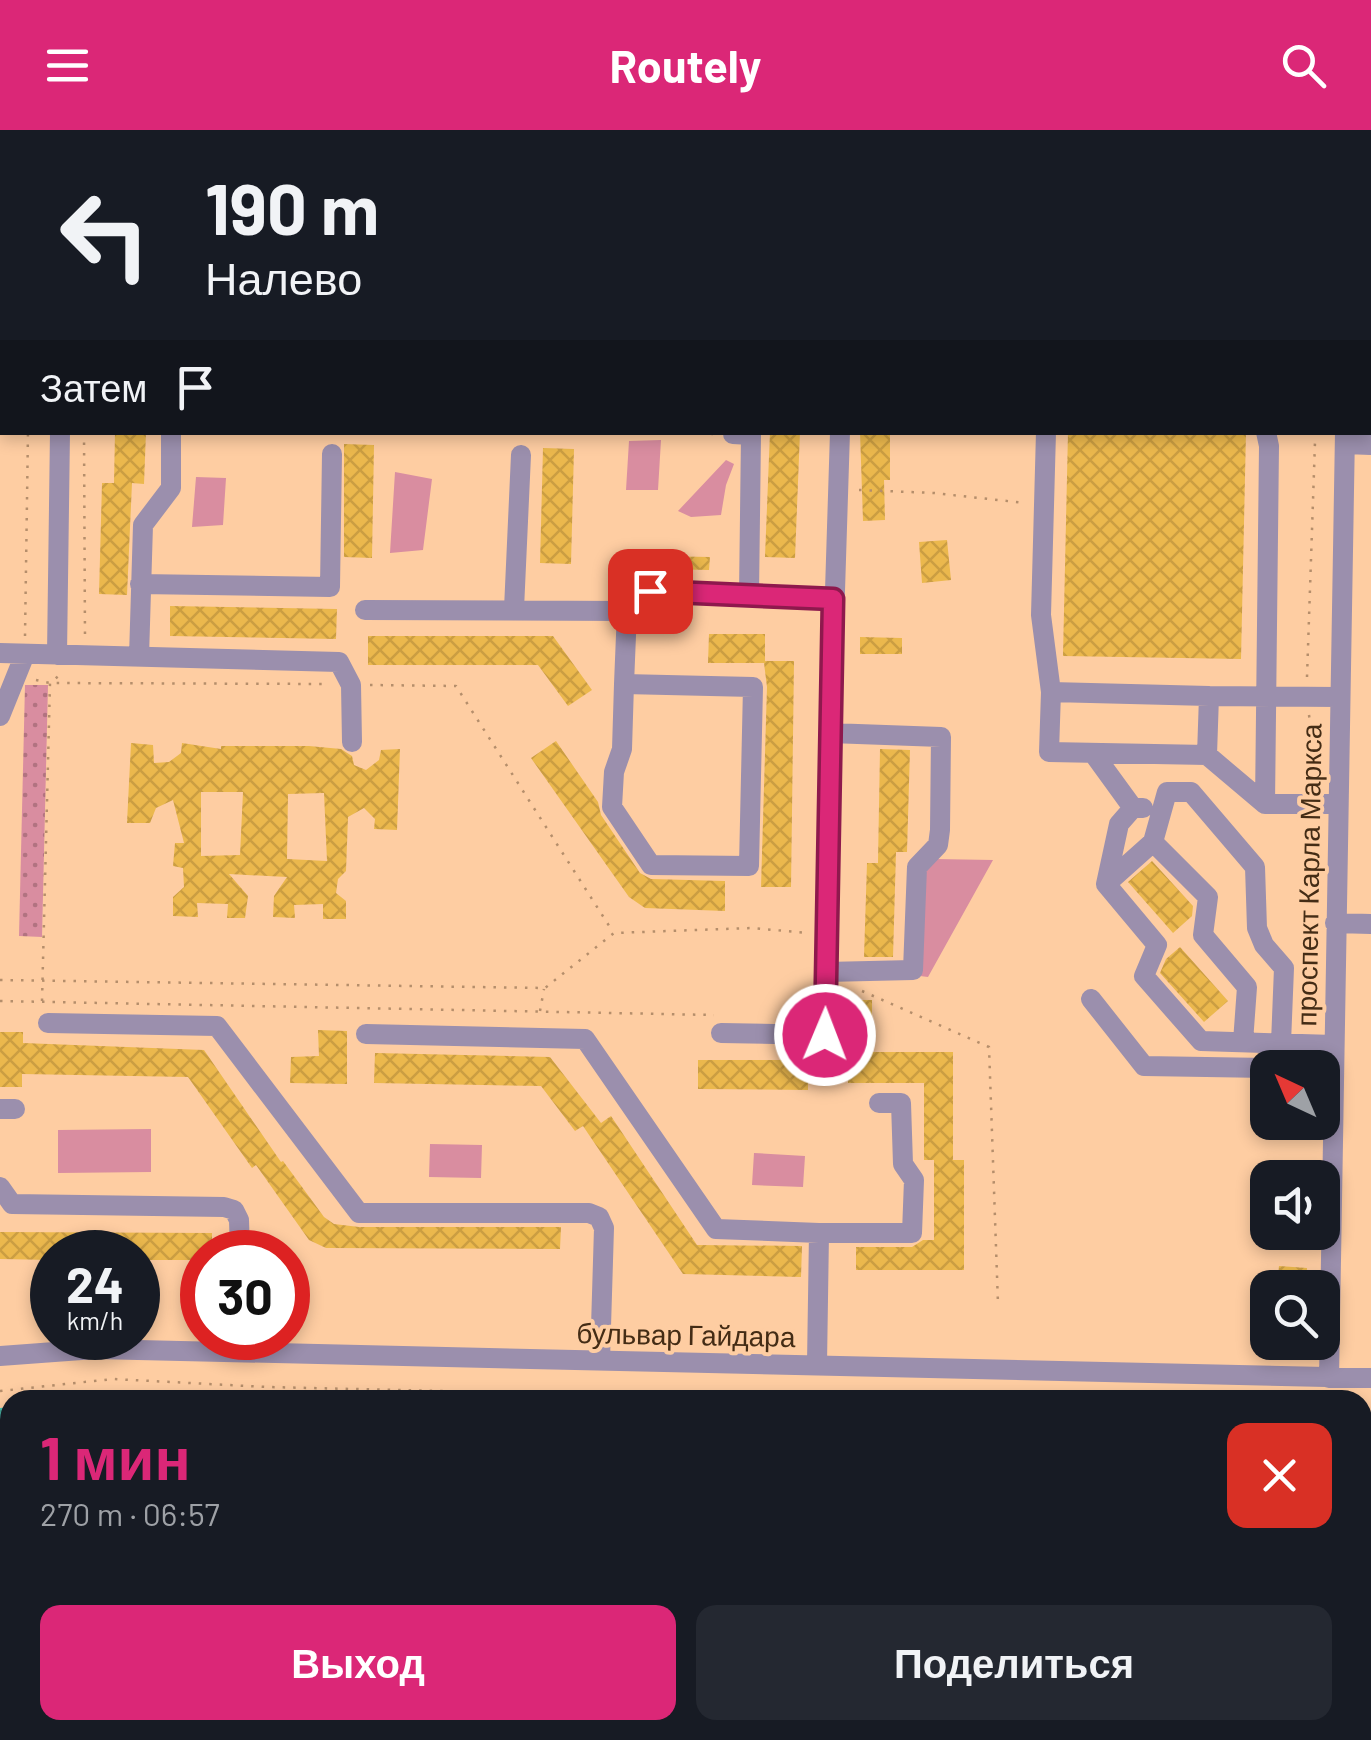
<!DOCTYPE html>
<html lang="ru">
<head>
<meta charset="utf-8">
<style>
	:root { --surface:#171b24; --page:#242831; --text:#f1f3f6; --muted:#9ea1a6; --accent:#db2777 }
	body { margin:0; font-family:Barlow,sans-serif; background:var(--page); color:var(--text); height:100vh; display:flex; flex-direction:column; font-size:38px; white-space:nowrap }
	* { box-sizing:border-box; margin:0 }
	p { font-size:32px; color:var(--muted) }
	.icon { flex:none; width:55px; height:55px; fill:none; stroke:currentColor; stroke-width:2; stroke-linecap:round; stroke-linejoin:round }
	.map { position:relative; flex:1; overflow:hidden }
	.details { position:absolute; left:0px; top:1260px; width:1372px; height:350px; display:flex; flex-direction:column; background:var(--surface); border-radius:30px 30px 0 0; box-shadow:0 5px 15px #0003 }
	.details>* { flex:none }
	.banner { position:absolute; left:0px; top:0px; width:1372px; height:305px; box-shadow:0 5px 15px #0003; background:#171b24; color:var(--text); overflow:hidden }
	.needle { width:65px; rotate:316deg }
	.fabs { position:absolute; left:1250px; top:920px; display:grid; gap:20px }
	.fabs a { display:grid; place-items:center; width:90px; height:90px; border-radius:20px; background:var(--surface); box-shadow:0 5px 15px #0003; font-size:50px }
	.speed { position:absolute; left:30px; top:1100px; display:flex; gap:20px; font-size:50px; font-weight:700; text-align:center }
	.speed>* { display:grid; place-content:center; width:130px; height:130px; border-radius:50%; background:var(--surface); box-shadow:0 5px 15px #0003; line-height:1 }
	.speed small { font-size:25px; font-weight:400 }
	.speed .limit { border:15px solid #d22; background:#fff; color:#111 }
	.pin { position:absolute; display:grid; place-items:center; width:85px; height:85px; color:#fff; margin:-42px; border-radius:20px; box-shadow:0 5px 15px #0006 }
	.me { position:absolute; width:110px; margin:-55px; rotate:1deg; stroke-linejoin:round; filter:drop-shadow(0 0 8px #0008) }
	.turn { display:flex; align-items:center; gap:35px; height:210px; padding:0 40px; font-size:45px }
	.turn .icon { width:130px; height:130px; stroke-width:2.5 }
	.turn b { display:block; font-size:70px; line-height:85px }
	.then { display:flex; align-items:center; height:95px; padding:0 40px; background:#0003; gap:20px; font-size:38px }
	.round { display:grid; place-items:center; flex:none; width:105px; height:105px; border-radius:20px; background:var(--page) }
	.summary { display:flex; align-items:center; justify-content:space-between; height:170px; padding:0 40px }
	h1 { font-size:60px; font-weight:700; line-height:75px; color:var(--accent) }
	.action { display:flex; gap:20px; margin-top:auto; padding:20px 40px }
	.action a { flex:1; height:115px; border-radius:20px; background:var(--accent); color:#fff; font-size:40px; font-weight:700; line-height:115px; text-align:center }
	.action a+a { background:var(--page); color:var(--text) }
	header { display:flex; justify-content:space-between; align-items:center; height:130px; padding:0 40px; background:var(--accent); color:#fff; font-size:45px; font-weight:700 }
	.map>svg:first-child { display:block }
	.grass { fill:url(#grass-dots) }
	.park { fill:#d98da0 }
	.water { fill:url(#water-rules) }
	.building { fill:url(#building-cross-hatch); fill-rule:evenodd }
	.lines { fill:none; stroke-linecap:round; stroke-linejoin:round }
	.path { stroke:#b58e6b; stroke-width:2.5; stroke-dasharray:2.5 8; stroke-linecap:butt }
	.minor { stroke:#9b8fad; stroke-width:20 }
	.route-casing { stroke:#8e194d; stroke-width:25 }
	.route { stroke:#db2777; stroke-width:18 }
	.labels { text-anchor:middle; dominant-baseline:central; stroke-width:8; stroke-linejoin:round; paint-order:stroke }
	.street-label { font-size:28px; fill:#442c15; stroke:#fecda2 }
</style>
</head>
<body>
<header><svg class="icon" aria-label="menu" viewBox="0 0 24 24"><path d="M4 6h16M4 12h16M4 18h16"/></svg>Routely<svg class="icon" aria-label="search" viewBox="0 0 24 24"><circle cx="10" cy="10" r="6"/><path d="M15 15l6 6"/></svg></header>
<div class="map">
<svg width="1371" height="1610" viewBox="0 0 1371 1610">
	<defs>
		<pattern id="grass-dots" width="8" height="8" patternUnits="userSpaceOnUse" patternTransform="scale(2.5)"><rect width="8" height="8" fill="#d98da0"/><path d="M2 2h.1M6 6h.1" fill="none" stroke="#b27381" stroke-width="1.8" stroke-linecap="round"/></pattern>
		<pattern id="water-rules" width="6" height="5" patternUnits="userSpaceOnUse" patternTransform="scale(2.5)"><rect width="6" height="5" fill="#4cc2b3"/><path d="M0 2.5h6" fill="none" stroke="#419e90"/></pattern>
		<pattern id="building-cross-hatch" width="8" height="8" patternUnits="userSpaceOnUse" patternTransform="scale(2.5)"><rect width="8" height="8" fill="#ebb84d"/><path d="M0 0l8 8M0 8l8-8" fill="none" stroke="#cb9e42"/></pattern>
	</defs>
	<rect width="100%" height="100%" fill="#fecda2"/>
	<path class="grass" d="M25 555H48L42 807 19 806Z"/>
	<path class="park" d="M661 310 658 360H626L629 311Z
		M726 330 734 334 726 355 721 385 691 387 678 381Z
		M395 342 432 349 423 420 390 423Z
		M196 347 226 348 223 395 192 397Z
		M935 729 993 730 928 847 920 846 922 741Z
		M151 999V1042L58 1043V1000Z
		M430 1014 482 1015 481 1048 429 1047Z
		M754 1023 805 1026 803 1057 752 1055Z"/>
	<path class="water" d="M10 1277V1600H1362L1363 1291H1371V1610H0V1278Z"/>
	<path class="building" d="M115 302H146L144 354 132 353 127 465 99 464 102 353H114Z
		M770 302H800L795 428 765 427Z
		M860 302H890V350H884L885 390 863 391Z
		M1068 302H1246L1241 529 1063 526Z
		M344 314 374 315 372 428 344 427Z
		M543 318 574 319 571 434 540 433Z
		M947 410 951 450 922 453 919 412Z
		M657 426 710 427 709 440 657 439Z
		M170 476 337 479 336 509 170 506Z
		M709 504H765V531H794L791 757H761L767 557 764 533H708Z
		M368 506H553L592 560 568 576 538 535H368Z
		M860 507 902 508V524H860Z
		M556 611 598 672 601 685 640 743 651 749 725 751V781L645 778 629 767 531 628Z
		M131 613 153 615 154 633 169 632 181 623 182 613 221 619V616H309L341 619 352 626 354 635 366 640 379 630 381 620 400 619 397 700 374 699 375 689 364 678 348 687 346 741 338 749 336 763 346 771V789H323V774L294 775 295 788 273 787 274 766 287 747 229 744 248 766 245 788H227L228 774 197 773 198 787 173 786V767L184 757 183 738 173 736 175 713H184L173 670 156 678 150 693H127ZM201 662H243L240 725 201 726ZM324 663 327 731 287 729 288 664Z
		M880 619 910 620 907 722H896L893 827H864L867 733H878Z
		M1152 731 1193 776 1192 786 1173 803 1128 752Z
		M1180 817 1228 871 1204 892 1160 843 1166 829Z
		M839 870H872V898L844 900 845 890H839Z
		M318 900 347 901V954L290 953 291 927 319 926Z
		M0 902H23V913L204 920 281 1032 283 1031 324 1087 334 1094 359 1097H561L560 1119 326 1118 309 1110 256 1035 252 1038 188 947 22 944V957H0Z
		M848 922H953V1030H964V1140H856V1117H912L923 1110H934V1030H924V953H848Z
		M375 923 550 927 601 993 611 986 697 1115 802 1116 801 1147 683 1144 583 996 575 1001 541 956 374 953Z
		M698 930H808V960L698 959Z
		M0 1102 212 1103V1122H202V1130H138V1122H52V1130L0 1129Z
		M1279 1136 1307 1138 1306 1158H1277Z"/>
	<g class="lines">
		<path class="path" d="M389 2 391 0
			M0 9 2 10
			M84 302 85 508
			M679 302 713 304
			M859 360 934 363 1025 373
			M25 506 28 302
			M1307 547 1315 312
			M36 550 50 553 327 554
			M370 555 456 556 613 802
			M1309 585 1319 656
			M0 850 545 858 614 803 751 798 809 803
			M862 861 989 917 998 1174
			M0 871 714 885
			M42 871 50 553 61 544
			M540 881 544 859
			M0 1261 113 1249 267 1257 829 1270
			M1362 1282H1371"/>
		<path class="minor" d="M70 0 72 2
			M195 0 198 2
			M1352 2 1353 0
			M1370 131H1371
			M0 178H2
			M1046 302 1041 485 1051 562 1049 622 1207 625 1265 674H1337
			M733 304 751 305 749 465
			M1345 314 1371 315
			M140 454 330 457 332 324
			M514 479 521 325
			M365 480 627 481 649 461 833 469
			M0 523 339 532 351 555 352 612
			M57 525 60 302
			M139 527 143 395 171 358V302
			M624 554 622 619 614 642 612 677 651 735 749 736 753 557 624 554 627 481
			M1051 562 1209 566 1207 625
			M1209 566 1338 567
			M0 586 25 524
			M1093 623 1133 678H1143
			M1265 674 1269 316 1266 302
			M1133 678 1119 694 1106 754 1157 815 1144 846 1201 911 1333 915
			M1106 754 1153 712
			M1335 793 1371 794
			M826 842 913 840 917 737 938 715 940 700 941 607 830 603
			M1091 869 1144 936 1268 938
			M48 893 217 896 359 1083H589L599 1087 604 1098 600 1230
			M721 903 825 905 827 715 840 302
			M366 904 585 909 716 1099 819 1103 817 1234
			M1243 912 1247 857 1203 805 1208 767 1153 712 1167 662H1191L1255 737 1257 798 1264 815 1284 838 1281 913
			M0 979H15
			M0 1057 12 1074 224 1077 234 1080 239 1090 240 1122
			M819 1103H912L914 1050 903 1034 901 973H879
			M0 1226 95 1219 1371 1248
			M1329 1248 1345 302"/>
	</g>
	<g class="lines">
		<g class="route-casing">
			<path id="route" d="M650 461 833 469 825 905"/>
		</g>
		<use href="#route" class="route"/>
	</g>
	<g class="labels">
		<g class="street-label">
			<text transform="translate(1308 745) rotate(-89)">проспект Карла Маркса</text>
			<text transform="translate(686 1204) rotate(1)">бульвар Гайдара</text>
		</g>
	</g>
</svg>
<div class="fabs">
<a><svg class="needle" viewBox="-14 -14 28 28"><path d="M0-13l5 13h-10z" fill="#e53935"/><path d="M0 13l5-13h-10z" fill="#9ea1a6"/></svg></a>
<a><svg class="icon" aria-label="sound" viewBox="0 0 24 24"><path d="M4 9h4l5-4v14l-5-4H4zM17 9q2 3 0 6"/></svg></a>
<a><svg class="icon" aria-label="search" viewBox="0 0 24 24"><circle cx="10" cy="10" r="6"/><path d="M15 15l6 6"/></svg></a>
</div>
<div class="speed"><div>24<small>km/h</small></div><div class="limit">30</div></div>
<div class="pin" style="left:650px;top:461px;background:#d93025"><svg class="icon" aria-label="arrive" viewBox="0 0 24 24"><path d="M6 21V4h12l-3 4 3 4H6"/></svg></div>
<svg class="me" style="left:825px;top:905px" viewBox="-20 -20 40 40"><circle r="17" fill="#db2777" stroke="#fff" stroke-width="3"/><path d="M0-11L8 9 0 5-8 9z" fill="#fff"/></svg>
<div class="banner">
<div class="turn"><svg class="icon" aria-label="left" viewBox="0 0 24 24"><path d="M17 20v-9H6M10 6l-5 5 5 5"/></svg><div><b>190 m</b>Налево</div></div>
<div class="then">Затем<svg class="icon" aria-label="arrive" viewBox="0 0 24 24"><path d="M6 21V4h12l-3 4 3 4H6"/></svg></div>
</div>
<section class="details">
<div class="summary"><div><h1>1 мин</h1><p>270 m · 06:57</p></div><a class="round" style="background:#d93025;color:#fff"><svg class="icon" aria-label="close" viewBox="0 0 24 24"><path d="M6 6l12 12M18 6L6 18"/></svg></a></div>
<div class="action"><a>Выход</a><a>Поделиться</a></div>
</section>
</div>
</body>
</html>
